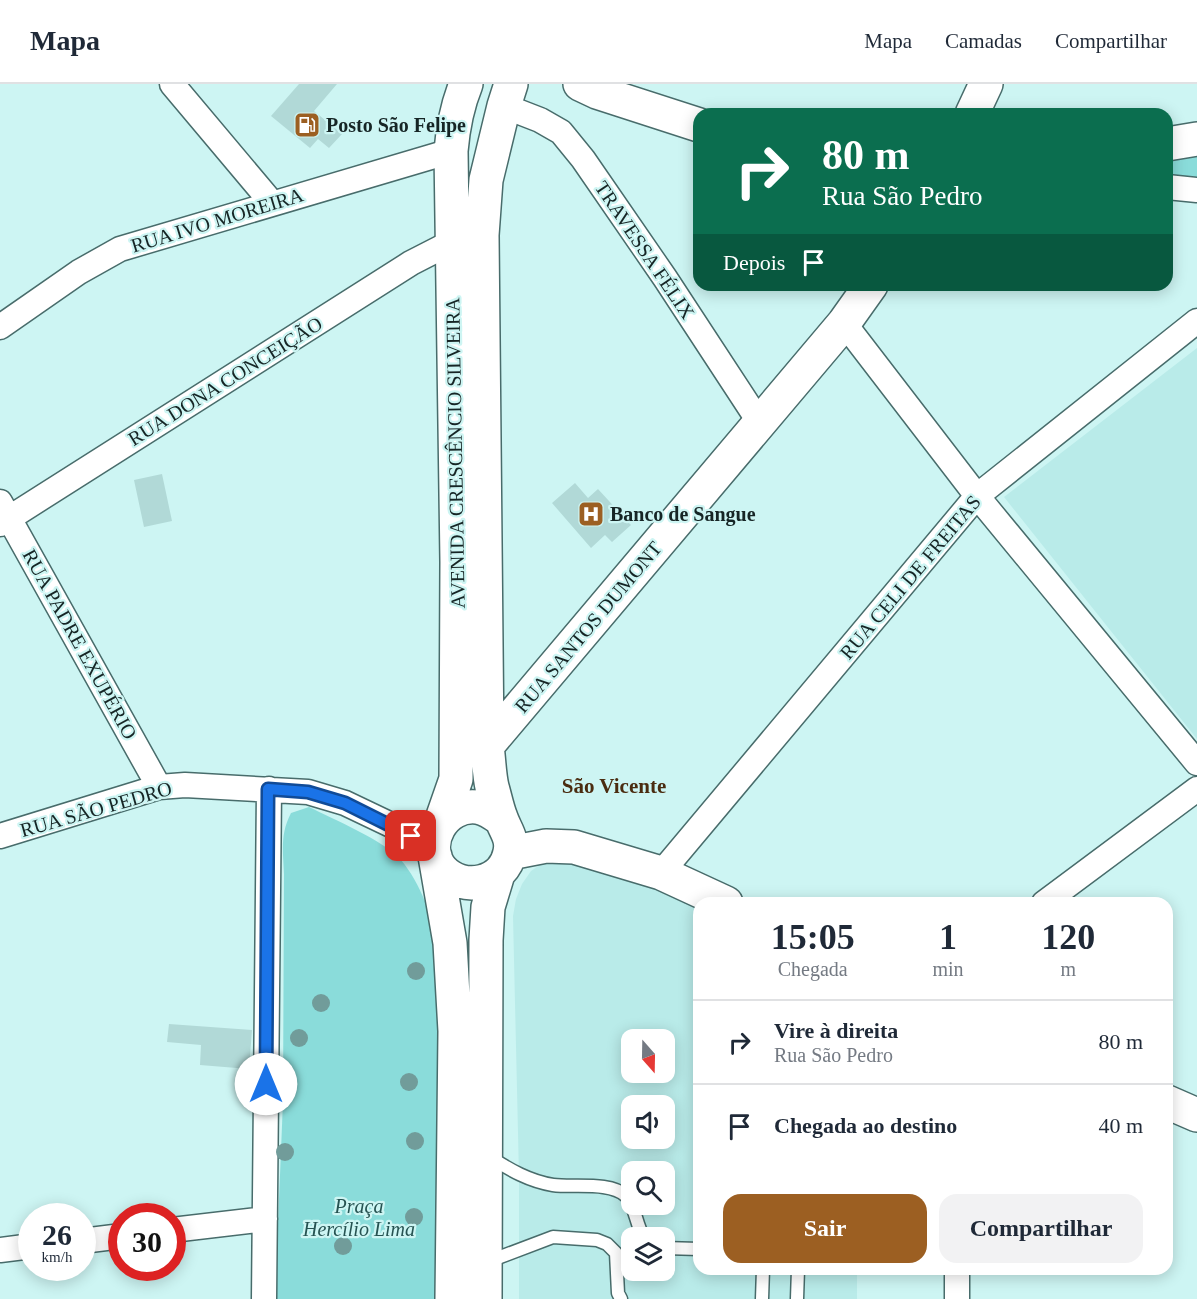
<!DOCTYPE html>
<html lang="pt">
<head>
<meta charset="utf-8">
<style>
	:root { --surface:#fff; --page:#f2f2f3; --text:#1f2937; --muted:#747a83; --line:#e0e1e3; --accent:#9c5f22 }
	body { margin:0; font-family:Georgia,serif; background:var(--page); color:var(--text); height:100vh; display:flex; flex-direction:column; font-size:22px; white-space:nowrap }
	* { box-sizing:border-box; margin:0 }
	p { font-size:20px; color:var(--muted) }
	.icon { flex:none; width:33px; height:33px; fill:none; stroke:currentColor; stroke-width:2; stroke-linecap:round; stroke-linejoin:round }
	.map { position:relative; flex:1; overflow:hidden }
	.side { position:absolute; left:693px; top:813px; width:480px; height:378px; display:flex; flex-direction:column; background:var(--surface); border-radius:18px; box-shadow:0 3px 15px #0003 }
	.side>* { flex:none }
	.guide { position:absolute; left:693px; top:24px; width:480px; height:183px; border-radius:18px; box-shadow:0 3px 15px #0003; background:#0b6e4f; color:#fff; overflow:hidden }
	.needle { width:39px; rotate:160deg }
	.tools { position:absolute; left:621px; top:945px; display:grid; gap:12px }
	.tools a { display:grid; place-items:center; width:54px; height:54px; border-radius:12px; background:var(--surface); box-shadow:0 3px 15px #0003; font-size:30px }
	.speed { position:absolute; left:18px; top:1119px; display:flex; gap:12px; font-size:30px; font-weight:700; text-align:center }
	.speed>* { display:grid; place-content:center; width:78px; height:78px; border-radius:50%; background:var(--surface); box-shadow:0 3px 15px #0003; line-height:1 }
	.speed small { font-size:15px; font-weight:400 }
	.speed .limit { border:9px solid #d22; background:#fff; color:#111 }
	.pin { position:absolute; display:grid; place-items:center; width:51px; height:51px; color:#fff; margin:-26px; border-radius:12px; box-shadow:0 3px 9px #0006 }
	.me { position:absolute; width:66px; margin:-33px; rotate:0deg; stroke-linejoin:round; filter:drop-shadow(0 0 4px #0008) }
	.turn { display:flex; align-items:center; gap:21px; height:126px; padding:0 30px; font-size:27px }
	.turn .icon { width:78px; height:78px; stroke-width:2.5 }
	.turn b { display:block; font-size:42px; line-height:51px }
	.then { display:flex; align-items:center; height:57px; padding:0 30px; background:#0003; gap:12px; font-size:22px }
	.eta { display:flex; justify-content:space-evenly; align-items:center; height:102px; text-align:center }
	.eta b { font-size:36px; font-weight:700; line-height:42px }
	.cta { display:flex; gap:12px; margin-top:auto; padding:12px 30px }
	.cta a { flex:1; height:69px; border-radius:18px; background:var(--accent); color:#fff; font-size:24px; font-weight:700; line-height:69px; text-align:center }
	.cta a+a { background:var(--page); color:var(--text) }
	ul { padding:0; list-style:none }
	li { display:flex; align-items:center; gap:18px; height:84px; padding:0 30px; border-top:2px solid var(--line) }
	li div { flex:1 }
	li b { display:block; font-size:22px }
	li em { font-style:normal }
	header { display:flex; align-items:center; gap:36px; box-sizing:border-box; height:84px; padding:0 30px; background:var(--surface); border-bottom:2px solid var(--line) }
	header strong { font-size:28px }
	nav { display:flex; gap:33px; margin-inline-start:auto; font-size:21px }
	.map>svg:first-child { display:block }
	.built { fill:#b9ebe9; fill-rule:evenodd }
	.green { fill:#8adcda }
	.building { fill:#b1d9d7 }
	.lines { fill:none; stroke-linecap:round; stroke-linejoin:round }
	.lane-casing { stroke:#486c6b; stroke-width:15 }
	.street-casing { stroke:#486c6b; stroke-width:27 }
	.secondary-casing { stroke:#486c6b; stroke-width:36 }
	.lane { stroke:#fff; stroke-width:12 }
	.street { stroke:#fff; stroke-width:24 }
	.secondary { stroke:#fff; stroke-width:33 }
	.tree { fill:#719c9a }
	.route-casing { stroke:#114b97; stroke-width:15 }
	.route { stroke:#1a73e8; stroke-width:10 }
	.labels { text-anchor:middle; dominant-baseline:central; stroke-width:4.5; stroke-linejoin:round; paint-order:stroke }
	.poi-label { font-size:20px; font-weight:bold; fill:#162525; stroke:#cdf5f3; text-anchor:start }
	.street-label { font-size:20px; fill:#162525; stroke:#cdf5f3 }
	.park-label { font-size:20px; font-style:italic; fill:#265352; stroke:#cdf5f3 }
	.neighbourhood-label { font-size:21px; font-weight:bold; fill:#4a2c10; stroke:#cdf5f3 }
</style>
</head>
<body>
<header>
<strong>Mapa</strong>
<nav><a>Mapa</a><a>Camadas</a><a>Compartilhar</a></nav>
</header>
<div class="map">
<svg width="1197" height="1215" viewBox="0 0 1197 1215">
	<rect width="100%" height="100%" fill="#cdf5f3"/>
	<path class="built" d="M1197 264V655L1004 413Z
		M544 778 599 780 699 824V1185H857V1215H519V1092L513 832 516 815 522 800 531 787ZM632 956H664V988H632ZM632 1022H664V1054H632ZM632 1088H664V1120H632ZM632 1154H664V1186H632Z"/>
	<path class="green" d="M1197 72V102L1167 100V77Z
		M309 723C333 735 385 757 401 776 421 800 432 833 440 863L442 1215H275L283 1017 284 790C283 767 280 750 291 729Z"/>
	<path class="building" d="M299 0H337L314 27 342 50 329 64 318 55 310 64 271 32Z
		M162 390 172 437 144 443 134 396Z
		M575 399 588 414 598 405 631 441 612 458 605 451 591 464 552 419Z
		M169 940 252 946 249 985 200 981 201 961 167 958Z"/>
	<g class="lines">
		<g class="lane-casing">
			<path id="lane" d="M490 1073C510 1086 529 1097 553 1101 573 1104 610 1097 626 1112 635 1121 636 1141 644 1154
				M664 1164 699 1165
				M487 1178 553 1153 597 1156 607 1160 616 1169 618 1209 621 1215
				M762 1215 763 1185
				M797 1215 798 1185"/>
		</g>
		<g class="street-casing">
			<path id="street" d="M172 0 272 119
				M504 22 540 36 561 48 583 75 665 194 760 339
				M1167 103 1197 106
				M844 239 977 412 1197 679
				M0 243 79 188 120 165 451 67
				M0 418 159 703
				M0 440 411 179 452 158
				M0 752 159 703 185 701 308 708 345 719 433 761
				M661 789 977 412 1197 237
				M1044 819 1197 705
				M172 1146 265 1135
				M82 1157 122 1152
				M0 1166 32 1162
				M957 1185V1215
				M264 1215 269 705"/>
		</g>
		<g class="secondary-casing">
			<path id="secondary" d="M580 0 597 8 699 41
				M972 30 986 0
				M1167 60 1197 55
				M487 662 844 239 871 201
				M501 735C494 730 486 724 477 723 444 719 420 760 442 786 463 809 504 800 510 768 513 754 505 746 501 734 497 724 495 713 492 703 489 690 489 676 487 662L482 151 486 96 504 22 511 0
				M441 738 456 695 457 478 451 67C453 43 457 22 466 0
				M510 769 546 762 574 763 661 789 726 819
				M435 772 450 859 455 947 452 1215
				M1167 1018 1197 1031
				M485 1215 486 856 488 823 498 790"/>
		</g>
		<use href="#lane" class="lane"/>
		<use href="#street" class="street"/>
		<use href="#secondary" class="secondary"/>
	</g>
	<g class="tree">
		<circle cx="416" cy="887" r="9"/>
		<circle cx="321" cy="919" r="9"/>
		<circle cx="299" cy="954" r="9"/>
		<circle cx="409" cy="998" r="9"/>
		<circle cx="415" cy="1057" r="9"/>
		<circle cx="285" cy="1068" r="9"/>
		<circle cx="414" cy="1133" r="9"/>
		<circle cx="343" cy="1162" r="9"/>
	</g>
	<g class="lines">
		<g class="route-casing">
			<path id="route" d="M266 1000 268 705 308 708 345 719 411 752"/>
		</g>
		<use href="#route" class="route"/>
	</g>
	<defs>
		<g id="fuel-square" transform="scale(1.35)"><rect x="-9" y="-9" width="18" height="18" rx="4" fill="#9c5f22" stroke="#cdf5f3"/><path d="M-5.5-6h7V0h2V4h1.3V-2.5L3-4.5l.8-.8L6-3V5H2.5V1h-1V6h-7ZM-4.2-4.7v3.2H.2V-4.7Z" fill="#fff"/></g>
		<g id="hospital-square" transform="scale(1.35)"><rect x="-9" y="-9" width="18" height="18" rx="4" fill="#9c5f22" stroke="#cdf5f3"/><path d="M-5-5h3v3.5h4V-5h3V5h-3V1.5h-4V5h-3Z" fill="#fff"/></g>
	</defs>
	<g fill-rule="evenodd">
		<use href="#fuel-square" x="307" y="41"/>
		<use href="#hospital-square" x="591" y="430"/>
	</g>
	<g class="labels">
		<g class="poi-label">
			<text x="326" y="41">Posto São Felipe</text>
			<text x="610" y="430">Banco de Sangue</text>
		</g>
		<g class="street-label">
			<text transform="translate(217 136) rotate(-17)">RUA IVO MOREIRA</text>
			<text transform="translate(645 166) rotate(56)">TRAVESSA FÉLIX</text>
			<text transform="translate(225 297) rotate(-32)">RUA DONA CONCEIÇÃO</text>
			<text transform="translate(455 369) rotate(-91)">AVENIDA CRESCÊNCIO SILVEIRA</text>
			<text transform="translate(910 493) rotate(-50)">RUA CELI DE FREITAS</text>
			<text transform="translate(588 543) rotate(-50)">RUA SANTOS DUMONT</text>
			<text transform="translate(80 560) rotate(61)">RUA PADRE EXUPÉRIO</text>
			<text transform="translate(96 725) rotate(-16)">RUA SÃO PEDRO</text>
		</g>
		<g class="park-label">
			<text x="359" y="1122">Praça<tspan x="359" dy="23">Hercílio Lima</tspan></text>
		</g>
		<g class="neighbourhood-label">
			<text x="614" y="702">São Vicente</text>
		</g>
	</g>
</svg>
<div class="tools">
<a><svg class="needle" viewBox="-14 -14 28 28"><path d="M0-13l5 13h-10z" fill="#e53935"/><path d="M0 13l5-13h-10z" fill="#747a83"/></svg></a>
<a><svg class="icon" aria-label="sound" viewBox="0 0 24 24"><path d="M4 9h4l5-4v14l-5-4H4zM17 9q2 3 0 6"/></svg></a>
<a><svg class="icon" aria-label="search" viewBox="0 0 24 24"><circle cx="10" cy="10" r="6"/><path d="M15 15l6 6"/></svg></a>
<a><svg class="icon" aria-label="layers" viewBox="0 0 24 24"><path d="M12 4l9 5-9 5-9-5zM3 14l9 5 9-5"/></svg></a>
</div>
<div class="speed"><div>26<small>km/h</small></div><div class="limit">30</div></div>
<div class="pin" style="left:411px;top:752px;background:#d93025"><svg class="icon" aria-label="arrive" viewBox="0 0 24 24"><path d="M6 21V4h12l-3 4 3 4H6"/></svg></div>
<svg class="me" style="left:266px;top:1000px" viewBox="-20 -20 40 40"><circle r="19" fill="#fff"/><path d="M0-13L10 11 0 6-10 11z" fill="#1a73e8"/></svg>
<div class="guide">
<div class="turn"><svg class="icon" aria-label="right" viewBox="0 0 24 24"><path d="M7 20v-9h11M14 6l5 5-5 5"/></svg><div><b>80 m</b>Rua São Pedro</div></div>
<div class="then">Depois<svg class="icon" aria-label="arrive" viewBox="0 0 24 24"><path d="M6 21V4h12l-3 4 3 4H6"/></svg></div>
</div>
<section class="side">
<div class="eta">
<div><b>15:05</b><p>Chegada</p></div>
<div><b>1</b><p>min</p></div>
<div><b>120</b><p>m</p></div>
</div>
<ul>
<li><svg class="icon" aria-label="right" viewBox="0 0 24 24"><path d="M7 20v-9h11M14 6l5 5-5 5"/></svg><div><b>Vire à direita</b><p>Rua São Pedro</p></div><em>80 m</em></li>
<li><svg class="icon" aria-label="arrive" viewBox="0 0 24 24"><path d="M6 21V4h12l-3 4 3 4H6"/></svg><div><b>Chegada ao destino</b></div><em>40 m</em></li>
</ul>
<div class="cta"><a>Sair</a><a>Compartilhar</a></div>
</section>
</div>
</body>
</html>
